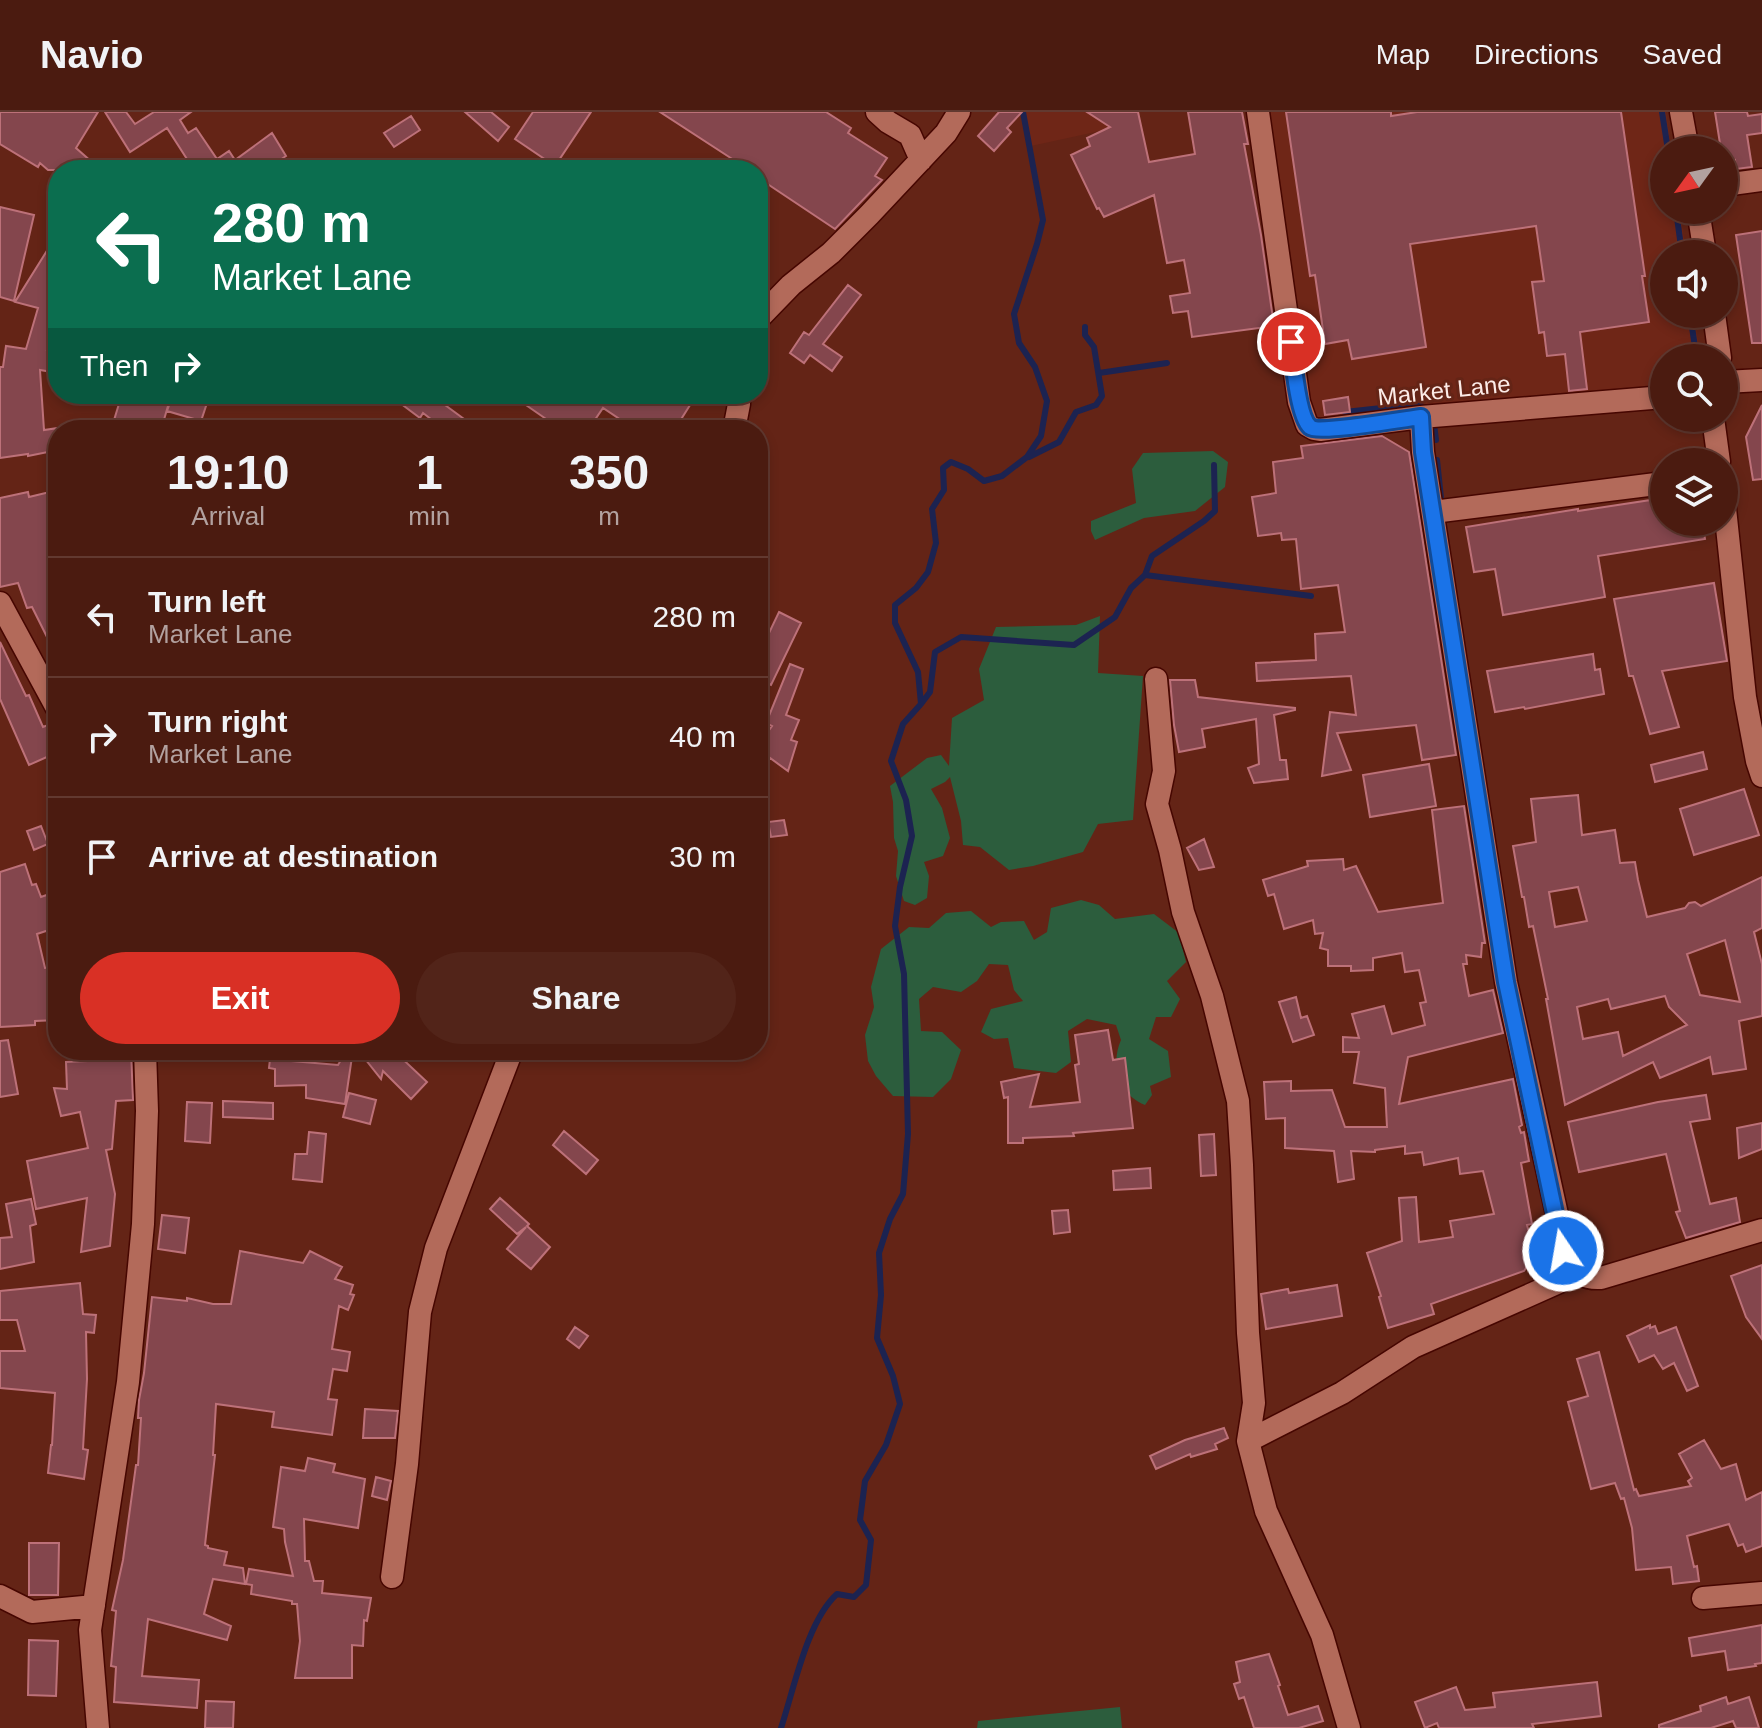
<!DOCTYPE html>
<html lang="en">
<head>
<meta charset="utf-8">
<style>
	:root { --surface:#4b1b10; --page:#522419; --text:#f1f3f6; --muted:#b2a19f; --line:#623930; --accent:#d93025 }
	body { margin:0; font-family:Helvetica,sans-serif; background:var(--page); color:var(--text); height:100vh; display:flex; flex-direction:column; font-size:30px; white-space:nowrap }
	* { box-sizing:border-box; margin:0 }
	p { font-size:26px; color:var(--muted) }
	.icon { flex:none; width:44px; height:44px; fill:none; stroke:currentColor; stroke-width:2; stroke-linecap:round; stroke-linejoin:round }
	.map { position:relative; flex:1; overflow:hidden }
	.sheet { position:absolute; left:48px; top:308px; width:720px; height:640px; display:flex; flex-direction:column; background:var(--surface); border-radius:32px; box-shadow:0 4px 12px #0003,0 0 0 2px var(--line) }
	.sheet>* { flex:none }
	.banner { position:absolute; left:48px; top:48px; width:720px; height:244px; border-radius:32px; box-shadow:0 4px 12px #0003,0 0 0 2px var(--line); background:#0b6e4f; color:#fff; overflow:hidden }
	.needle { width:52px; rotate:237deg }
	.fabs { position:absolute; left:1650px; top:24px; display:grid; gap:16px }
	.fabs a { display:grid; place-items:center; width:88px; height:88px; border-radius:50%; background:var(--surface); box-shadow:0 4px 12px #0003,0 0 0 2px var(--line); font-size:40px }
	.pin { position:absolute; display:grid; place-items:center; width:68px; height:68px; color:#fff; margin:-34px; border:4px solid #fff; border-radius:50%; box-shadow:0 2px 8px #0007 }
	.me { position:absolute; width:88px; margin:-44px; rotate:348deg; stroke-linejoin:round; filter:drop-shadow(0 0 6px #0008) }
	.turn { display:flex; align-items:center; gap:28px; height:168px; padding:0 32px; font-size:36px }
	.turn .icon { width:104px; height:104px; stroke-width:2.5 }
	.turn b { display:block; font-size:56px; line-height:68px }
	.then { display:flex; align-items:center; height:76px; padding:0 32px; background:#0003; gap:16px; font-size:30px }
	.eta { display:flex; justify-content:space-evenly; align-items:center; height:136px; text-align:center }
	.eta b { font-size:48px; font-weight:800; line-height:56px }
	.button { display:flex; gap:16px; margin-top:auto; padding:16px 32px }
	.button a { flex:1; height:92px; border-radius:48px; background:var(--accent); color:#fff; font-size:32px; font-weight:800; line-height:92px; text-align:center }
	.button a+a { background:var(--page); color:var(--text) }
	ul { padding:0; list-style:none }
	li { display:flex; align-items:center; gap:24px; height:120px; padding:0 32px; border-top:2px solid var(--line) }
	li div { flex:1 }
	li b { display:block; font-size:30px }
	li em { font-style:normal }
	header { display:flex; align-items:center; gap:48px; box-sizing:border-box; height:112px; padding:0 40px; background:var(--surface); border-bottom:2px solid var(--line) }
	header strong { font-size:38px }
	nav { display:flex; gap:44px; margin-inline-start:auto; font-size:28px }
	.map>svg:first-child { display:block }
	.built { fill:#6f2617 }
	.green { fill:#2c5d3d }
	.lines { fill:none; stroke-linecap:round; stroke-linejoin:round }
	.stream { stroke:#1c2351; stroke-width:6 }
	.building { fill:#84464d; stroke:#bd7179; stroke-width:2; fill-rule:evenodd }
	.street-casing { stroke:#460600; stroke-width:25 }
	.street { stroke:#b36a5a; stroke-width:22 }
	.route-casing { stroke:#114b97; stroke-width:20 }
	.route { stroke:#1a73e8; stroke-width:14 }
	.labels { text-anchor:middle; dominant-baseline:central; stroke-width:6; stroke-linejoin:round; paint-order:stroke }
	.street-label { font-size:24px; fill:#fcebe7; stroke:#642416 }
</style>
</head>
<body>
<header>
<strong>Navio</strong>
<nav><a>Map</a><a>Directions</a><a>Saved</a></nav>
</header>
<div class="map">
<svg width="1762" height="1616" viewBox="0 0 1762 1616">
	<rect width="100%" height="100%" fill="#642416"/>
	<path class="built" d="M1024 0H1140V2L1131 4 1132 12 1031 34Z
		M1268 0H1666L1671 38H1664V98H1680L1686 142H1664V202H1694L1699 237 1693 246H1664V281L1311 306Z"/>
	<path class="green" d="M1213 339 1228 350 1225 375 1195 399 1144 406 1095 428 1091 419V409L1136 391 1132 357 1143 341Z
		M1100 504 1098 561 1143 564 1133 708 1098 712 1083 740 1033 754 1009 758 980 735 963 733 961 709 950 665 945 670 931 677 942 696 950 726 943 744 924 750 929 764 927 786 915 793 904 789 896 764 898 739 894 726 893 690 890 674 927 646 941 643 949 654 952 606 984 588 979 557 996 515 1076 513Z
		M1081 788 1099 793 1115 807 1154 802 1179 821 1186 850 1167 869 1180 887 1171 905H1156L1149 927 1168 939 1171 965 1150 974 1152 983 1145 993C1119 983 1110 952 1121 928L1116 913 1087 907 1068 919 1071 950 1056 961 1014 956 1008 926 994 927 981 920 991 897 1023 889 1014 878 1008 853 989 852 977 869 961 880 933 875 919 887 921 919 942 920 961 938 951 967 933 985 893 984 876 964 868 949 865 923 874 895 871 875 881 837 909 815 929 816 946 801 971 799 991 815 1001 810 1024 809 1034 828 1047 820 1051 796Z
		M1120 1595 1122 1616H977L978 1609Z"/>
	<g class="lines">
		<path class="stream" d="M1662 0 1668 38
			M1676 98 1682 142
			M1689 246 1695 235 1690 202
			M1099 261 1167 251
			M1345 300 1400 294H1421
			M1434 312 1436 328
			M1029 345 1059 330 1076 300 1096 293 1102 284 1094 235 1085 223V215
			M1437 348 1441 386
			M1145 463 1311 484
			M921 592 930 580 935 540 961 525 1074 533 1115 505 1131 476 1145 463 1152 444 1204 409 1215 399 1214 353
			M781 1616C794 1577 807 1509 837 1482L854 1485 866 1473 871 1428 860 1408 865 1369 886 1333 900 1292 893 1264 877 1226 881 1183 879 1141 890 1107 903 1082 908 1022 904 862 895 814 900 775 912 724 906 688 891 649 903 612 921 592 918 560 895 511V493L916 476 928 460 936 431 932 397 944 378 943 356 951 350 968 357 984 369 1002 364 1027 345 1041 324 1047 289 1035 255 1019 231 1014 202 1037 132 1043 108 1023 0"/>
	</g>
	<path class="building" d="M0 0H98L76 36 101 58H48L40 51 38 55 0 32Z
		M105 0H126L135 12 154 0H191L180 8 188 21 196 16 217 47 229 39 235 48 272 21 286 44 280 48 286 58H194L167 16 130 40Z
		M465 0H491L509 15 498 29Z
		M533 0H591L555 54 515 27Z
		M660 0H826L851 16 848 21 887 46 875 64 882 68 835 117 769 73 758 64V58H749L743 54Z
		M999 0H1022L1007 16 1011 20 994 39 978 24Z
		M1087 0H1138L1149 50 1195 42 1188 0H1242L1248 32H1244L1261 123 1274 214 1192 225 1188 199 1173 201 1170 184 1190 181 1184 148 1167 151 1154 83 1104 105 1099 96 1097 97 1071 43 1090 34 1087 26 1110 15Z
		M1286 0H1391V4L1417 0H1621L1645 164H1642L1649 210 1580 220 1587 277 1569 279 1565 242 1547 244 1544 220 1539 221 1532 170 1544 169 1536 114 1410 132 1426 235 1352 247 1348 228 1325 232 1315 163 1310 164Z
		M1715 0H1747L1748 4 1762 2V21L1747 23 1752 55 1736 57 1735 48 1724 50V38H1721Z
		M411 4 420 18 394 35 384 21Z
		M0 95 34 103 14 189 0 185Z
		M1762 119V231H1752L1736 123Z
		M58 121V200L47 238 58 240V261L40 258 44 318 58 316V338L28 344V342L0 346V255H3L6 234 26 237 38 196 15 190Z
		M848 173 861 183 823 232 842 245 832 259 810 243 804 251 790 241 804 220 809 223Z
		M122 282H154L170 287 161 318H111Z
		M173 282H210L201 309 167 299Z
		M388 282H430L479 318H445L423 301 420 306Z
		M510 282H697L680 309 692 318H636L603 296 588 318H562Z
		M1348 285 1350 300 1325 303 1323 289Z
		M1762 293V367L1753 368 1746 325Z
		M1382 324 1409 340 1456 643 1422 648 1416 613 1337 621 1351 658 1322 664 1330 600 1356 603 1351 564 1257 569 1256 551 1316 548 1315 522 1345 520 1338 473 1301 477 1296 427 1282 428 1281 421 1258 424 1252 385 1276 381 1273 350 1303 346 1301 334Z
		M58 378V547L32 495 27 496 18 471 0 475V386L28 380 29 385Z
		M1664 386V410H1702L1705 427 1598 444 1605 485 1503 503 1495 457 1474 460 1466 415 1578 397V399Z
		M1714 471 1727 549 1662 559 1679 615 1650 622 1633 564H1629L1614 487Z
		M779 500 801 511 771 573 758 567V544Z
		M0 530 26 584 29 583 43 615 48 613 58 638V640L29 653 0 587Z
		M1593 542 1595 558 1600 557 1604 582 1525 597 1524 595 1495 600 1487 559Z
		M790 552 803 557 786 603 799 608 791 628 797 630 788 659 770 646 758 662V633L772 614 766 611Z
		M1170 568H1195L1198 585 1295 596V598L1274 603 1280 648H1286L1288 667 1254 671 1248 656 1259 652 1256 607 1202 617 1205 635 1179 640 1174 613Z
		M1703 640 1707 657 1655 670 1651 653Z
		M1429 652 1436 694 1370 705 1363 663Z
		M1744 677 1759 723 1694 743 1680 697Z
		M1578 683 1582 723 1615 718 1620 751 1635 750 1638 768 1647 805 1685 796 1689 791 1695 790 1701 794 1762 765V816L1754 820 1762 852V904L1739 909 1746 957 1713 962 1710 945 1660 966 1653 950 1565 993 1546 887H1548L1533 814 1529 815 1524 785H1522L1513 734 1536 730 1531 687ZM1578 775 1587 809 1555 815 1549 780ZM1725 828 1740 890 1700 883 1687 842ZM1665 884 1669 895 1687 913 1623 944 1618 920 1583 927 1577 895 1608 887 1611 897Z
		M1464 694 1485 831H1482L1481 845 1466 843 1467 852H1463L1469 884 1493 878 1503 921 1408 945 1399 992 1513 967 1522 1013 1519 1015 1521 1021 1524 1020 1529 1049 1521 1051 1532 1112 1527 1113 1535 1143 1524 1159 1431 1192 1434 1202 1388 1216 1379 1185 1381 1184 1367 1141 1402 1129 1399 1086 1416 1085 1419 1130 1453 1125 1450 1109 1494 1102 1483 1059 1460 1062 1458 1046 1424 1053 1422 1040 1405 1042V1034L1375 1038V1040L1351 1039 1354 1067 1338 1070 1334 1039 1285 1036V1006L1266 1007 1264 970 1291 969V979L1332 978 1345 1015H1387L1385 976 1354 971 1359 940H1343V925L1359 926 1352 902 1384 894 1392 922 1425 913 1420 891 1426 890 1419 858 1405 860 1402 841 1373 846V858L1351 859V854H1328V838L1320 836 1323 821 1315 822 1313 808 1284 817 1274 782 1268 784 1263 768 1308 754 1307 749 1343 747 1344 758 1356 754 1378 800 1443 791 1432 698Z
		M784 708 787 723 771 725 768 710Z
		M41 714 48 732 34 738 27 719Z
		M1204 727 1214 755 1199 758 1187 736Z
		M25 752 32 773 36 772 41 785 58 779V815L37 822 45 856 58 855V908L35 909V913L0 915V760Z
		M1296 885 1301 906 1307 904 1314 923 1293 930 1279 890Z
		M1108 918 1113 948 1125 946 1133 1016 1073 1021 1074 1024 1023 1026V1031H1008V985L1004 986 1001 970 1039 962 1030 995 1080 990 1075 953 1079 952 1075 923Z
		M8 928 18 982 0 985V929Z
		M107 938H131L133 988 116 989 112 1037 106 1038 115 1082 110 1134 81 1140 87 1086 36 1097 27 1049 88 1036 80 1000 61 1004 54 976 67 977 66 950 108 948Z
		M271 938H293L292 949 338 953 347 938H353L345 992 306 986V973L275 974V957L269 956Z
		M358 938H393L427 970 411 987 383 959 381 967Z
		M349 981 376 988 370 1012 343 1005Z
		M1706 983 1710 1007 1690 1010 1710 1092 1736 1086 1740 1110 1686 1126 1676 1100 1680 1099 1666 1042 1579 1060 1568 1010 1658 990Z
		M223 989 273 991V1007L223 1005Z
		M187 990 212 991 210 1031 185 1029Z
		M1762 1011V1037L1739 1046 1737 1016Z
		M564 1019 598 1048 586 1062 553 1033Z
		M309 1020 326 1022 322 1070 293 1067 295 1042H307Z
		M1214 1022 1216 1063 1201 1064 1199 1023Z
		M1150 1056 1151 1076 1114 1078 1113 1059Z
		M500 1086 529 1112 527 1114 550 1135 531 1157 507 1137 526 1115 517 1122 490 1097Z
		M31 1087 36 1112 30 1114 34 1150 0 1157V1126L12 1125 6 1092Z
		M1068 1098 1070 1120 1054 1122 1052 1099Z
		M162 1103 189 1106 185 1141 158 1137Z
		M240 1139 303 1151 310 1139 342 1155 335 1167 353 1173 350 1182 354 1183 348 1198 339 1194 332 1237 350 1240 347 1259 333 1257 328 1287 337 1288 332 1323 272 1315 274 1300 216 1292 213 1343H215L205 1433 208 1434V1436L227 1440 224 1453 243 1456 245 1472 213 1467 204 1502 231 1514 227 1528 148 1507 142 1564 199 1568 197 1596 114 1590 116 1555 111 1554 116 1499 112 1498 123 1448 136 1353H138L141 1306H138L139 1288 144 1261 152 1185 187 1189V1186L213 1192H231Z
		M1762 1153V1227L1746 1205 1731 1164Z
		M80 1171 83 1202 96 1203 94 1221 86 1220 87 1267 83 1337 88 1338 84 1367 48 1361 51 1333H52L55 1281 0 1276V1239H25L17 1208H0V1179Z
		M1337 1173 1342 1204 1266 1217 1261 1182 1288 1177 1289 1181Z
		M1650 1213V1216L1655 1214 1658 1222 1676 1215 1698 1274 1687 1279 1674 1251 1663 1257 1654 1243 1639 1250 1627 1224Z
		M575 1215 588 1224 579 1236 567 1227Z
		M1599 1240 1634 1378 1636 1377 1639 1384 1691 1374 1688 1369 1692 1366 1679 1342 1704 1328 1721 1357 1736 1352 1746 1388 1762 1380V1434L1746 1440 1743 1432 1738 1434 1729 1412 1687 1424 1694 1455 1697 1454 1699 1469 1673 1472 1671 1455 1636 1458 1632 1416 1624 1386 1621 1387 1615 1371 1591 1377 1568 1290 1588 1284 1577 1247Z
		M365 1297 398 1299 395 1326H363Z
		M1224 1316 1228 1326 1215 1332 1217 1337 1191 1345 1190 1342 1156 1357 1150 1344 1185 1328Z
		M308 1346 335 1352 333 1360 365 1367 358 1416 304 1407 305 1449H309L314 1469H323L322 1481 371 1486 367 1509 364 1508 363 1534 352 1533V1566H295L300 1529 297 1492H292V1489L251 1482 252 1473 246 1472 249 1457 293 1464 285 1430 284 1417 273 1415 281 1355 305 1359Z
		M376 1365 391 1369 387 1388 372 1384Z
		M29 1431H59L58 1483H29Z
		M1762 1513V1551L1755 1552 1756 1554 1728 1558 1725 1539 1692 1544 1689 1526Z
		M29 1528 58 1529 56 1584 28 1583Z
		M1269 1542 1280 1573 1278 1574 1288 1603 1318 1594 1323 1609 1299 1616H1254L1244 1585 1239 1587 1234 1572 1240 1570 1236 1550Z
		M1597 1570 1601 1604 1532 1612 1534 1616H1439L1437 1611 1425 1616 1415 1590 1456 1575 1465 1598 1495 1595 1493 1581Z
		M1726 1585 1728 1592 1749 1585 1759 1616H1736L1733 1609 1711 1616H1659V1613L1701 1599 1700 1594Z
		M206 1589 234 1590 233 1616H205Z"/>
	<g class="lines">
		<g class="street-casing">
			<path id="street" d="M877 0 888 10 910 23 921 48
				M1258 0 1299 290 1307 313 1314 317 1320 318 1421 305 1664 285
				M1681 0 1688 38
				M1724 73 1762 68
				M1698 98 1705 142
				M1714 202 1720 246
				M758 207 791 173 831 141 869 103 946 21 959 0
				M1724 270 1762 268
				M1421 305 1423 340 1506 870 1567 1148C1576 1162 1585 1167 1601 1166L1762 1118
				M1713 306 1719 350
				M734 318 739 292V282
				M1724 387 1745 585 1757 649 1762 664
				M1433 400 1664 371
				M0 491 58 598
				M1156 567 1164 659 1157 692 1170 738 1183 800 1212 884 1238 989 1242 1053 1248 1221 1254 1291 1248 1329 1266 1399 1322 1523 1349 1616
				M1248 1329 1342 1281 1413 1235 1577 1162
				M392 1465 407 1352 420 1200 436 1136 512 938
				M0 1484 32 1500 94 1494
				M1703 1486 1762 1481
				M98 1616 90 1518 128 1270 143 1112 147 999 145 938"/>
		</g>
		<use href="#street" class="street"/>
	</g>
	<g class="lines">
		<g class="route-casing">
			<path id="route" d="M1291 230C1293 247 1298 305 1310 315 1318 322 1405 307 1421 305L1423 340 1506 870 1563 1139"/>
		</g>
		<use href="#route" class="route"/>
	</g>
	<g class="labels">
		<g class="street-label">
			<text transform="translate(1444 278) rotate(-6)">Market Lane</text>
		</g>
	</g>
</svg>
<div class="fabs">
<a><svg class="needle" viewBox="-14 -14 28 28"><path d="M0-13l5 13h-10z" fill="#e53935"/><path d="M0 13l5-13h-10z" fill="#b2a19f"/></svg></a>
<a><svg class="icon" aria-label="sound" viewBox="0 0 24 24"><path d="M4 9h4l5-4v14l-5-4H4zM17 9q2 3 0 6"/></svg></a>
<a><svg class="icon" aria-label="search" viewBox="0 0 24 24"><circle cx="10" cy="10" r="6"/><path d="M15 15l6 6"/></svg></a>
<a><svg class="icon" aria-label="layers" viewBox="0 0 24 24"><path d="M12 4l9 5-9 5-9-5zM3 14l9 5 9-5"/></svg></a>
</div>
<div class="pin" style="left:1291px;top:230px;background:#d93025"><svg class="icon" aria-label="arrive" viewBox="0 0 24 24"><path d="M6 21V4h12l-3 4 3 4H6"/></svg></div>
<svg class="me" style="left:1563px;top:1139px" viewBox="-20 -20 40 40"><circle r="17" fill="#1a73e8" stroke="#fff" stroke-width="3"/><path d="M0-11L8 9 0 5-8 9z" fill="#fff"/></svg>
<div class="banner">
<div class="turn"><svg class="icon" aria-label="left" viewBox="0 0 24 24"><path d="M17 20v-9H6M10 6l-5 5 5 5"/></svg><div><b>280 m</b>Market Lane</div></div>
<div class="then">Then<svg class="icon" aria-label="right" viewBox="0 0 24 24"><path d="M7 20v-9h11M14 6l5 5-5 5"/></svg></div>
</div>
<section class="sheet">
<div class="eta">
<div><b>19:10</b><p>Arrival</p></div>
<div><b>1</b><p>min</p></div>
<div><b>350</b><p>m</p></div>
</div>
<ul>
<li><svg class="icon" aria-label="left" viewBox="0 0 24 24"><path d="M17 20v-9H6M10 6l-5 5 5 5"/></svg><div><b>Turn left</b><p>Market Lane</p></div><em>280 m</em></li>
<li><svg class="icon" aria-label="right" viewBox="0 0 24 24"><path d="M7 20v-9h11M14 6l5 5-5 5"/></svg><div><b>Turn right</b><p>Market Lane</p></div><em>40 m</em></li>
<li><svg class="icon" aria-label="arrive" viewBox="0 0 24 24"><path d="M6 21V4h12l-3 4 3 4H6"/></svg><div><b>Arrive at destination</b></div><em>30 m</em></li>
</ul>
<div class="button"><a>Exit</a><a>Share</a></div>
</section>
</div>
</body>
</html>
